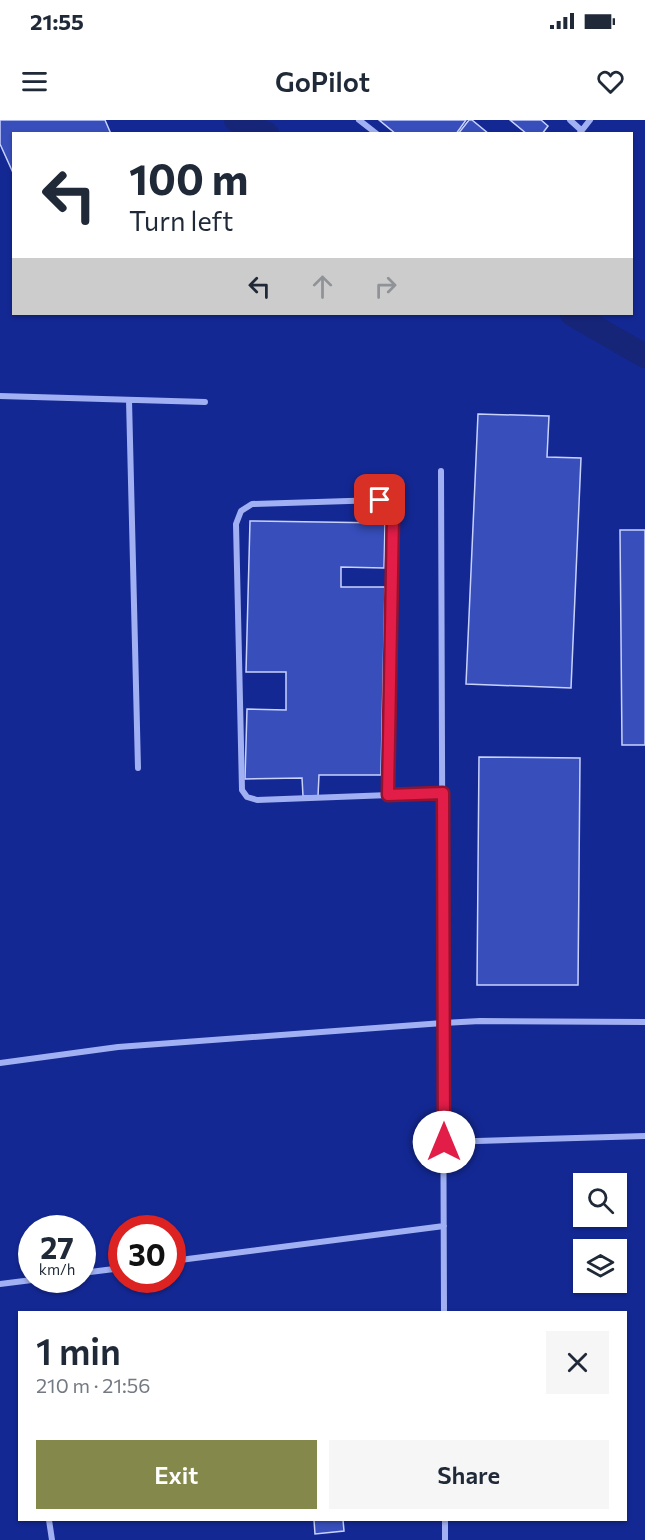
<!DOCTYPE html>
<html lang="en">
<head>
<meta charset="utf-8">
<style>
	:root { --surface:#fff; --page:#f6f6f7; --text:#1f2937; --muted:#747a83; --accent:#84884a }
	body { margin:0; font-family:Commissioner,sans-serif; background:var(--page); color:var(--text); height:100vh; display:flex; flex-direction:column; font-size:22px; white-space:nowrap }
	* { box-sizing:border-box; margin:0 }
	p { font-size:20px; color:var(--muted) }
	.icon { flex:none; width:33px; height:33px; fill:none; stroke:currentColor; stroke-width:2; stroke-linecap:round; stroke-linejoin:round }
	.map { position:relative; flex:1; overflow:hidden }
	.sheet { position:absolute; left:18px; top:1191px; width:609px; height:210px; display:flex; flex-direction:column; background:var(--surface); border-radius:0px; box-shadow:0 2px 4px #0004 }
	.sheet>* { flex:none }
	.guide { position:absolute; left:12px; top:12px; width:621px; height:183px; border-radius:0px; box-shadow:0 2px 4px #0004; background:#fff; color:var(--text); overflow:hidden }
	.controls { position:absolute; left:573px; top:1053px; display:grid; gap:12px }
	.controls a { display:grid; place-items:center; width:54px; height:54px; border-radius:0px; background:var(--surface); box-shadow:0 2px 4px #0004; font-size:30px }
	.speed { position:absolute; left:18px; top:1095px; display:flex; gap:12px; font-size:30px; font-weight:700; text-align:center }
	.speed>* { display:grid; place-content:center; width:78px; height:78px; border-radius:50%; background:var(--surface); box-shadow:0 2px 4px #0004; line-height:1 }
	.speed small { font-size:15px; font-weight:400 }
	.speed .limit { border:9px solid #d22; background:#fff; color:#111 }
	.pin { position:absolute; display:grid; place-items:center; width:51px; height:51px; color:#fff; margin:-26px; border-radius:12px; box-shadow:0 3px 9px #0006 }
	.me { position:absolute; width:66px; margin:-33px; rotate:0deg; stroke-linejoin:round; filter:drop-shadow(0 0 4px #0008) }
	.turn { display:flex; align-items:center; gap:21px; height:126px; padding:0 18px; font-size:27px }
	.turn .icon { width:78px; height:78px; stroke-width:2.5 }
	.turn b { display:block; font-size:42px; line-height:51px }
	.lanes { display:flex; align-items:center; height:57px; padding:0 18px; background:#0003; justify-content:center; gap:30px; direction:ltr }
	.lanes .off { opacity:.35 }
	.round { display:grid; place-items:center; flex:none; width:63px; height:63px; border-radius:0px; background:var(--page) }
	.headline { display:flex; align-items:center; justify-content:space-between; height:102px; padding:0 18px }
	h1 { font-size:36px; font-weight:600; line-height:45px }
	.button { display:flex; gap:12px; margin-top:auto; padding:12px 18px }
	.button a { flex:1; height:69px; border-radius:0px; background:var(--accent); color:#fff; font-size:24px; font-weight:600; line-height:69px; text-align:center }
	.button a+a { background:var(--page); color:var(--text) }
	.status { display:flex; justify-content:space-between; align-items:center; height:42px; padding:0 30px; background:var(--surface); direction:ltr }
	.status svg { height:16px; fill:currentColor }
	header { display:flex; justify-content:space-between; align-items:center; height:78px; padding:0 18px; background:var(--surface); font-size:27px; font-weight:600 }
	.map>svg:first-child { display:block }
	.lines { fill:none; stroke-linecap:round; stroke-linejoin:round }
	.canal { stroke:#162578; stroke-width:24 }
	.building { fill:#374ebb; stroke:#c9d2fd; stroke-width:1.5 }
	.street { stroke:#a1b0f2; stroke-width:6 }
	.route-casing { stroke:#92132f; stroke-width:15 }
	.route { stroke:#e11d48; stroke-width:10 }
</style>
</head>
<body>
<div class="status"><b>21:55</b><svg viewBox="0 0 49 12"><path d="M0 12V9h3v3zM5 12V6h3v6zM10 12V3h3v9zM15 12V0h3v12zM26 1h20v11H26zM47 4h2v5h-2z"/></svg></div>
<header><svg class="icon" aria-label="menu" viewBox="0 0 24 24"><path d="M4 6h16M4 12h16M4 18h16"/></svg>GoPilot<svg class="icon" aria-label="heart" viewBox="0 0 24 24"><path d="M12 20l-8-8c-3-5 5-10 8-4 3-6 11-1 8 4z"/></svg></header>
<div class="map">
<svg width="645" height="1420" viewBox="0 0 645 1420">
	<rect width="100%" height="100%" fill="#132893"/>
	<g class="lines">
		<path class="canal" d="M236 0 267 14
			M572 194 645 236"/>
	</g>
	<path class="building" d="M0 0H105L111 14H14V55L0 24Z
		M379 0H466L456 14H396Z
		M469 0H472L489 14H458Z
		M510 0H541L548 6 542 14H527Z
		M478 294 549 296 547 337 581 338 571 568 466 564Z
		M250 401 385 403 384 448 341 447V467H385L381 655H319L318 676H303L302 658 245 659 247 589 286 590V552H246Z
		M620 410H645V625H622Z
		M479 637 580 638 578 865H477Z
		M314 1400H343L344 1411 315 1414Z"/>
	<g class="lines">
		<path class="street" d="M359 0 377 14
			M570 0 581 10
			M579 14 590 0
			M0 276 205 282
			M129 280 138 648
			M441 351 444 1192
			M388 675 393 395 388 386 380 380 252 384 241 391 236 404 242 670 247 677 257 680 443 673
			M0 943 118 927 443 903 480 901 645 902
			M444 1022 645 1016
			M172 1141 444 1106
			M82 1153 122 1148
			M0 1164 32 1160
			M49 1400 52 1420
			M445 1400V1420"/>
	</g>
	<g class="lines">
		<g class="route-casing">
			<path id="route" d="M380 380 388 386 393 395 388 675 443 673 444 1022"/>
		</g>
		<use href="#route" class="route"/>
	</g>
</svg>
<div class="controls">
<a><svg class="icon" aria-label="search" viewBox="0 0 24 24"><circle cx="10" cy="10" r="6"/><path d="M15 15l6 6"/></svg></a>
<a><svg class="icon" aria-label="layers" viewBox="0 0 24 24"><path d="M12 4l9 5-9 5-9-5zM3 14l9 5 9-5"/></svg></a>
</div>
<div class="speed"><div>27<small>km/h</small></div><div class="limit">30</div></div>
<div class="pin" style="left:380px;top:380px;background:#d93025"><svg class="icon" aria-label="arrive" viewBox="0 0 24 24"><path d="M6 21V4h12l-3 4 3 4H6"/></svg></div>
<svg class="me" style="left:444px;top:1022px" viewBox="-20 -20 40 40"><circle r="19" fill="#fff"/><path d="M0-13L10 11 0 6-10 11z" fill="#e11d48"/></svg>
<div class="guide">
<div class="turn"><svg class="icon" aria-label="left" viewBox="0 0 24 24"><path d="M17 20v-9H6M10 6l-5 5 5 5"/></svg><div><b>100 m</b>Turn left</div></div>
<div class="lanes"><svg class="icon" aria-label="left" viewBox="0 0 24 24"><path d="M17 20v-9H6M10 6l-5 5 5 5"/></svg><svg class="icon off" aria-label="ahead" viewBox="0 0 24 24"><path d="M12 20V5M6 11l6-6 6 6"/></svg><svg class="icon off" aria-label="right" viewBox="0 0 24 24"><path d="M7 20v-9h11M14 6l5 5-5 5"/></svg></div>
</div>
<section class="sheet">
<div class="headline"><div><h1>1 min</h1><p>210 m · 21:56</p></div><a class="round"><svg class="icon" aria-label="close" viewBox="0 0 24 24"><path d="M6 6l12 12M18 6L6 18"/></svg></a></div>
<div class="button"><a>Exit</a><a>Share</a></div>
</section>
</div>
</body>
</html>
